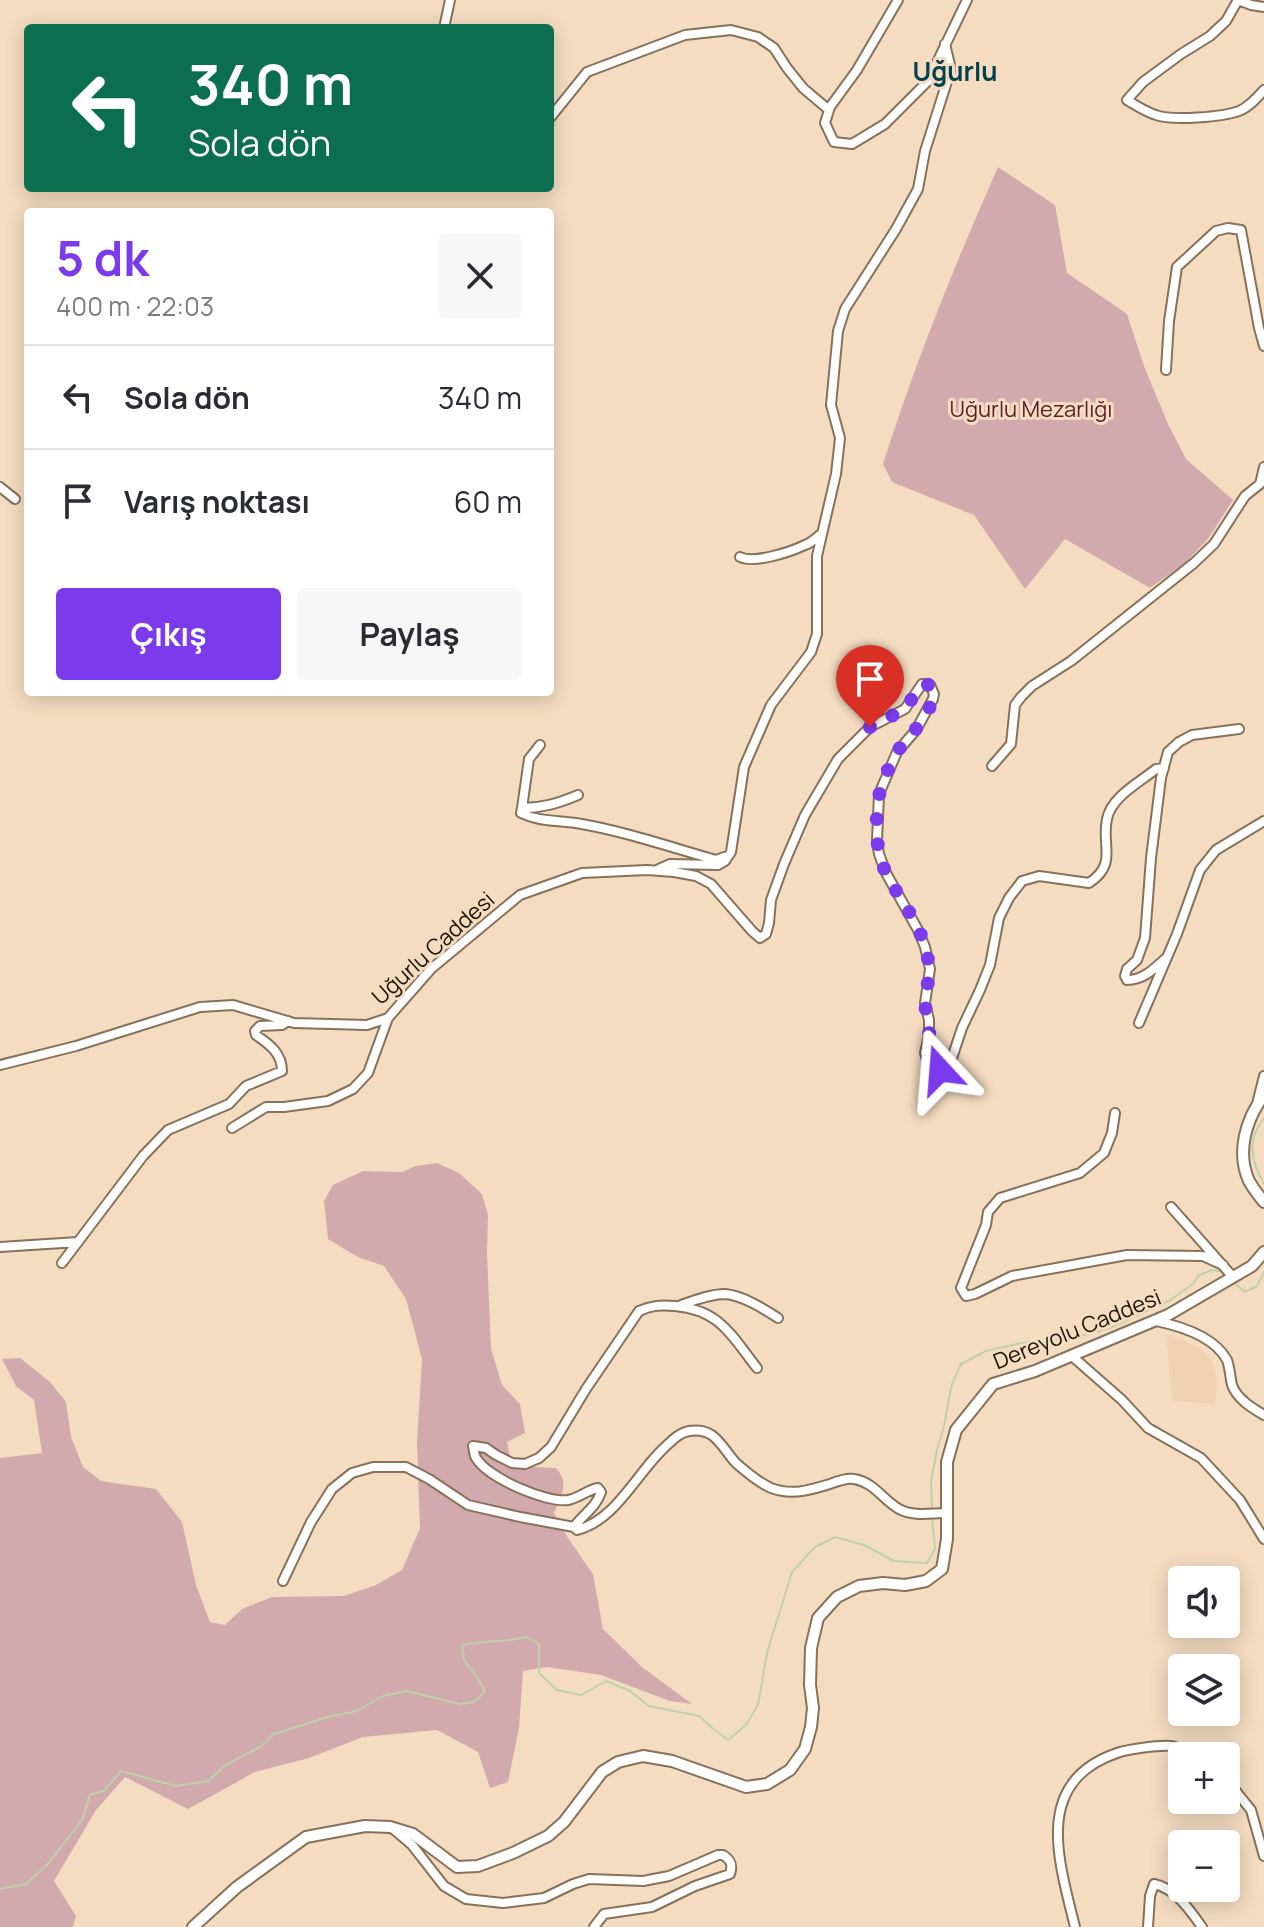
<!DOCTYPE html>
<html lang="tr">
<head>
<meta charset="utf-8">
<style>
	:root { --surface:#fff; --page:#f7f7f7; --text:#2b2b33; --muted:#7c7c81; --line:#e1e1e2; --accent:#7c3aed }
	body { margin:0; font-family:Manrope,sans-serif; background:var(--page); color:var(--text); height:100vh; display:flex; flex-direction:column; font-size:30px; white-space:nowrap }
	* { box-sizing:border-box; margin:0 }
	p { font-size:26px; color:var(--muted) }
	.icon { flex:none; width:44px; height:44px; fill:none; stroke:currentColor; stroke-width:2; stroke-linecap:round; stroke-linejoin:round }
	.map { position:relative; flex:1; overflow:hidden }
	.details { position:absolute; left:24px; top:208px; width:530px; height:488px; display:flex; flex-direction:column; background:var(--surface); border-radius:8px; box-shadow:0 4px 20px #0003 }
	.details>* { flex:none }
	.hud { position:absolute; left:24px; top:24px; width:530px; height:168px; border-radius:8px; box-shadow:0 4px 20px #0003; background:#0b6e4f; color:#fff; overflow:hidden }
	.controls { position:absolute; left:1168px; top:1566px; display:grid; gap:16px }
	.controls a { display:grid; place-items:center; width:72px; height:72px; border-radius:8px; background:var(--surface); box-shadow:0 4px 20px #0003; font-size:40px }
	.pin { position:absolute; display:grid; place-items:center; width:68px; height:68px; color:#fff; margin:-82px -34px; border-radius:50% 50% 50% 0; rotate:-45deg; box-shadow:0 0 8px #0007 }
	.pin .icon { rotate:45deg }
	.me { position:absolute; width:88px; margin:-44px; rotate:341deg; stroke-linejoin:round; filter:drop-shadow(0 0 6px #0008) }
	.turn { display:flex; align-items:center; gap:28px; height:168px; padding:0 32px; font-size:36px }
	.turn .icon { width:104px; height:104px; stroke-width:2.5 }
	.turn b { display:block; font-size:56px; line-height:68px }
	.round { display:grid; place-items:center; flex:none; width:84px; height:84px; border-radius:8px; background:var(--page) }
	.summary { display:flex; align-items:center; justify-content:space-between; height:136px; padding:0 32px }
	h1 { font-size:48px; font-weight:700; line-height:60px; color:var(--accent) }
	.action { display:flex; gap:16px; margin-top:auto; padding:16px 32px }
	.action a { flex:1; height:92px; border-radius:8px; background:var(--accent); color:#fff; font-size:32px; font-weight:700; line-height:92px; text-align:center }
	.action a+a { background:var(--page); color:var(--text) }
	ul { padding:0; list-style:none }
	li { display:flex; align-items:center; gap:24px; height:104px; padding:0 32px; border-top:2px solid var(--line) }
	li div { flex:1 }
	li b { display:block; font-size:30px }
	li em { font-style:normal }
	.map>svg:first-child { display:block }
	.built { fill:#efd2b1 }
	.green { fill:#d2aaae }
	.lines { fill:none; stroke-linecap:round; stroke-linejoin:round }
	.stream { stroke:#bdd2a9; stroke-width:2 }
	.minor-casing { stroke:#877159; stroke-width:12 }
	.major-casing { stroke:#877159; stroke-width:14 }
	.minor { stroke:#fff; stroke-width:8 }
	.major { stroke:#fff; stroke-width:10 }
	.route { stroke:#7c3aed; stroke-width:14; stroke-dasharray:0 25.2 }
	.labels { text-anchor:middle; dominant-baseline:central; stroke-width:6; stroke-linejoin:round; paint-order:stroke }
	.park-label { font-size:22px; fill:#591d29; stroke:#f4dcc1 }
	.street-label { font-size:22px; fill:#1c140a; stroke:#f4dcc1 }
	.quarter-label { font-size:26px; font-weight:bold; fill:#04404e; stroke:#f4dcc1 }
</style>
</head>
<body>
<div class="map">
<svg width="1264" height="1927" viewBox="0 0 1264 1927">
	<rect width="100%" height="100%" fill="#f4dcc1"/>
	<path class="built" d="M1166 1335 1183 1340 1201 1349 1211 1358 1217 1378 1215 1404 1172 1401Z"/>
	<path class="green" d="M998 167 1055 205 1067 273 1127 314 1144 366 1168 424 1186 459 1233 500 1208 539 1184 564 1150 588 1065 539 1025 589 974 515 892 482 883 464C915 363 955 264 998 167Z
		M437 1163 459 1173 482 1194 488 1215 487 1253 491 1349 502 1385 520 1404 525 1433 507 1442 510 1457 533 1467 556 1468C570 1483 561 1496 554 1513L568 1538 593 1574 603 1629 642 1667 692 1704 670 1701 601 1675 547 1667 523 1671 519 1728 508 1782 490 1788 478 1752 437 1730 363 1737 309 1758 255 1772 188 1809 125 1777 96 1810 54 1881 76 1916 73 1927H0V1458L42 1453 34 1400 16 1386 2 1359 20 1358 50 1382 66 1402 71 1437 83 1467 101 1481 156 1489 182 1522 196 1585 210 1622 225 1625 242 1609 272 1597 344 1596 376 1585 402 1570 420 1528 417 1443 422 1359 406 1299 384 1266 358 1257 328 1239 324 1201 333 1185 363 1171 402 1172 416 1166Z"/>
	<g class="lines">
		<path class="stream" d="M1264 1118C1246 1141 1251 1160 1264 1184
			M1234 1283 1245 1292 1257 1286 1264 1272
			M932 1511 931 1481 937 1450 944 1426 951 1387 961 1364 986 1351 1022 1343 1066 1340 1110 1328 1169 1301 1193 1284 1198 1276 1211 1270 1220 1271 1226 1276
			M0 1889 26 1884 47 1865 82 1820 90 1795 105 1790 121 1771 176 1786 208 1781 227 1764 260 1747 274 1734 328 1717 357 1711 383 1696 406 1691 460 1704 474 1702 485 1692 479 1680 464 1660 462 1645C484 1641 505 1642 527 1637L539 1644V1673L557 1690 581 1695 606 1681 630 1691 649 1706 699 1716 711 1727 728 1740 746 1725 758 1705 767 1653 792 1572 815 1547 835 1537 864 1545 894 1561 927 1563 935 1549 932 1518"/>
		<g class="minor-casing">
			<path id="minor" d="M898 0 857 70 830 107 825 123 834 142 852 144 885 124 928 81 967 0
				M1238 0 1226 21 1210 36 1181 54 1143 82 1127 100C1137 106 1146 112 1156 115 1172 121 1223 117 1239 111 1249 107 1257 98 1264 90
				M1238 0 1251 5 1264 7
				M444 28 450 0
				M550 118 587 72 685 35 731 30 758 37 774 48 787 68 803 88 829 110
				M1166 370 1169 321 1177 267 1216 231 1228 228 1241 230 1259 328 1264 346
				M0 487 15 499
				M740 557C754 564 790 552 805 545 811 543 816 538 821 534
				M992 766 1011 744 1015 705 1021 697 1032 686 1071 661 1194 563 1214 544 1245 496 1260 484 1264 467
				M578 795C559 803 543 808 522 808L521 813C539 822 557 820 576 823 624 831 670 847 716 860L724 857
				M522 808 529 759 540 745
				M659 869 670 864 718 865 725 861 731 852 744 767 771 705 811 652 817 634V556L836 474 840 438 831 405 838 331 845 309 896 229 918 189 925 151 951 69 945 44
				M1167 957C1155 968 1144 980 1127 980L1125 976 1127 969 1137 960 1145 938 1151 858 1161 778 1168 752 1179 742 1192 735 1239 729
				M1139 1023 1177 934 1200 870 1216 850 1264 821
				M0 1065 76 1046 200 1007 233 1005 294 1023 367 1025 388 1018 431 969 520 895 582 873 647 870 674 872 696 876 711 884 752 931 760 938 766 934 769 923 771 900 784 864 805 815 838 759 870 727 905 709 922 684 930 685 934 694 933 699 916 730 897 752 879 794 877 841 879 854 886 873 918 930 925 947 930 969 925 1003 929 1020V1035L925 1053 929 1064 940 1070 947 1066 952 1058 962 1028 980 990 990 965 999 918 1009 898 1022 881 1039 876 1089 883C1118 864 1101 845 1107 819 1111 797 1140 782 1156 769L1164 768
				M1258 1100 1264 1076
				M1115 1113 1112 1133 1104 1153 1080 1173 1000 1198 988 1212 986 1225 961 1288 966 1296 975 1294 1012 1276 1127 1255 1203 1256 1223 1265
				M232 1128 266 1107H284L328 1101 353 1089 368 1073 388 1018
				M1171 1207 1233 1277
				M0 1247 78 1242
				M62 1263 143 1156 168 1130 229 1104 246 1086 282 1071C282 1053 269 1044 256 1035L255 1031 260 1026 282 1025 288 1021
				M681 1305C695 1300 711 1294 725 1294 742 1295 764 1309 778 1318
				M1156 1321C1180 1326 1214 1336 1227 1360 1230 1368 1230 1377 1232 1385 1237 1399 1252 1408 1264 1415
				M1072 1356 1122 1400 1148 1428 1201 1458 1240 1500 1264 1539
				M574 1527C583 1514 596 1508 601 1492L598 1488C587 1490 579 1498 568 1500 546 1503 488 1478 476 1458 474 1455 474 1450 473 1446L486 1448 496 1455 512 1463 525 1464 539 1458 551 1447 586 1389 639 1311C652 1305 661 1305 675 1306 720 1310 731 1335 757 1368
				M283 1581 311 1522 332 1489 352 1473 373 1467H406L429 1479 468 1505 520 1517 574 1527 577 1530C616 1520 636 1474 664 1448 672 1441 678 1433 689 1431 716 1427 721 1447 736 1463 745 1471 760 1483 771 1488 792 1496 810 1490 830 1484 838 1481 846 1478 854 1479 874 1482 883 1500 899 1509 914 1517 931 1513 947 1513
				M1226 1779 1251 1810 1264 1856
				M392 1828 412 1845 444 1886 466 1899 503 1903 544 1898 573 1884 589 1879 643 1881 669 1876 718 1855H723C731 1860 733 1865 730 1874L695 1886 652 1907 604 1914 594 1927
				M1075 1927C1059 1861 1032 1782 1117 1753 1128 1749 1159 1745 1171 1746 1179 1747 1187 1753 1194 1756
				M1148 1927 1150 1896 1154 1884C1175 1888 1190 1910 1202 1927"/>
		</g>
		<g class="major-casing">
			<path id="major" d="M1264 1095C1246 1119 1236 1152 1249 1181 1253 1188 1259 1196 1264 1202
				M193 1927 237 1887 306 1837 365 1826 390 1827 413 1834 457 1867 478 1866 513 1853 548 1836 564 1822 602 1772 618 1762 643 1756 672 1761 746 1787 767 1784 790 1770 805 1749 811 1727 813 1708 810 1685 811 1648 818 1618 837 1597 859 1586 883 1583 905 1585 926 1581 942 1569 947 1539V1462L956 1430 993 1384 1035 1371 1168 1315 1252 1266 1264 1252"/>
		</g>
		<use href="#minor" class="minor"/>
		<use href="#major" class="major"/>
	</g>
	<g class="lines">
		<path class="route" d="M870 727 905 709 922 684 930 685C940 711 910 732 897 752 891 762 880 786 879 797 875 822 875 852 887 875 900 900 919 922 926 950 927 956 929 963 930 968 930 980 924 992 925 1004 926 1015 930 1024 929 1035 928 1047 925 1051 929 1064L940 1070"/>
	</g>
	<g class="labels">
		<g class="park-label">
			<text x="1031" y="409">Uğurlu Mezarlığı</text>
		</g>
		<g class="street-label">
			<text transform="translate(433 948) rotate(-42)">Uğurlu Caddesi</text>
			<text transform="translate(1077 1329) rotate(-22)">Dereyolu Caddesi</text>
		</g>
		<g class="quarter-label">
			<text x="955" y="71">Uğurlu</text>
		</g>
	</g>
</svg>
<div class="controls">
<a><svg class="icon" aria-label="sound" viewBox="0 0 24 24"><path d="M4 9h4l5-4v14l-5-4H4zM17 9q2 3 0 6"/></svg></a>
<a><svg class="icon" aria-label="layers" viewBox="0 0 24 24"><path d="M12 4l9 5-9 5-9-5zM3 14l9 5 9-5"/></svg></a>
<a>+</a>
<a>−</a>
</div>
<div class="pin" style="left:870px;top:727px;background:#d93025"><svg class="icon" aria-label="arrive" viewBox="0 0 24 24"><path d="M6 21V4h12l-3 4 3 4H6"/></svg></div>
<svg class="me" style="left:940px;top:1070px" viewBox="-20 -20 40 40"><path d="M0-17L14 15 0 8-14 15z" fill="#7c3aed" stroke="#fff" stroke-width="4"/></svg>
<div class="hud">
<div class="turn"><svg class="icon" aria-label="left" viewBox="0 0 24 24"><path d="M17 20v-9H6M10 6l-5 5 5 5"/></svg><div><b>340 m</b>Sola dön</div></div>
</div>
<section class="details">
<div class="summary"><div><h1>5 dk</h1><p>400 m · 22:03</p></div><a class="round"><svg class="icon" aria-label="close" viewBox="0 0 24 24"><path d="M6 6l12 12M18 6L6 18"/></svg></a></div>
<ul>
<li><svg class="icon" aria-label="left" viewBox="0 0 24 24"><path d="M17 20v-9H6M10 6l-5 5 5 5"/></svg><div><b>Sola dön</b></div><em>340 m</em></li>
<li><svg class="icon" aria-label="arrive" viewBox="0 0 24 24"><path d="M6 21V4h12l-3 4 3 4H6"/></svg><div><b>Varış noktası</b></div><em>60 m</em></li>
</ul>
<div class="action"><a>Çıkış</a><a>Paylaş</a></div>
</section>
</div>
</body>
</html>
